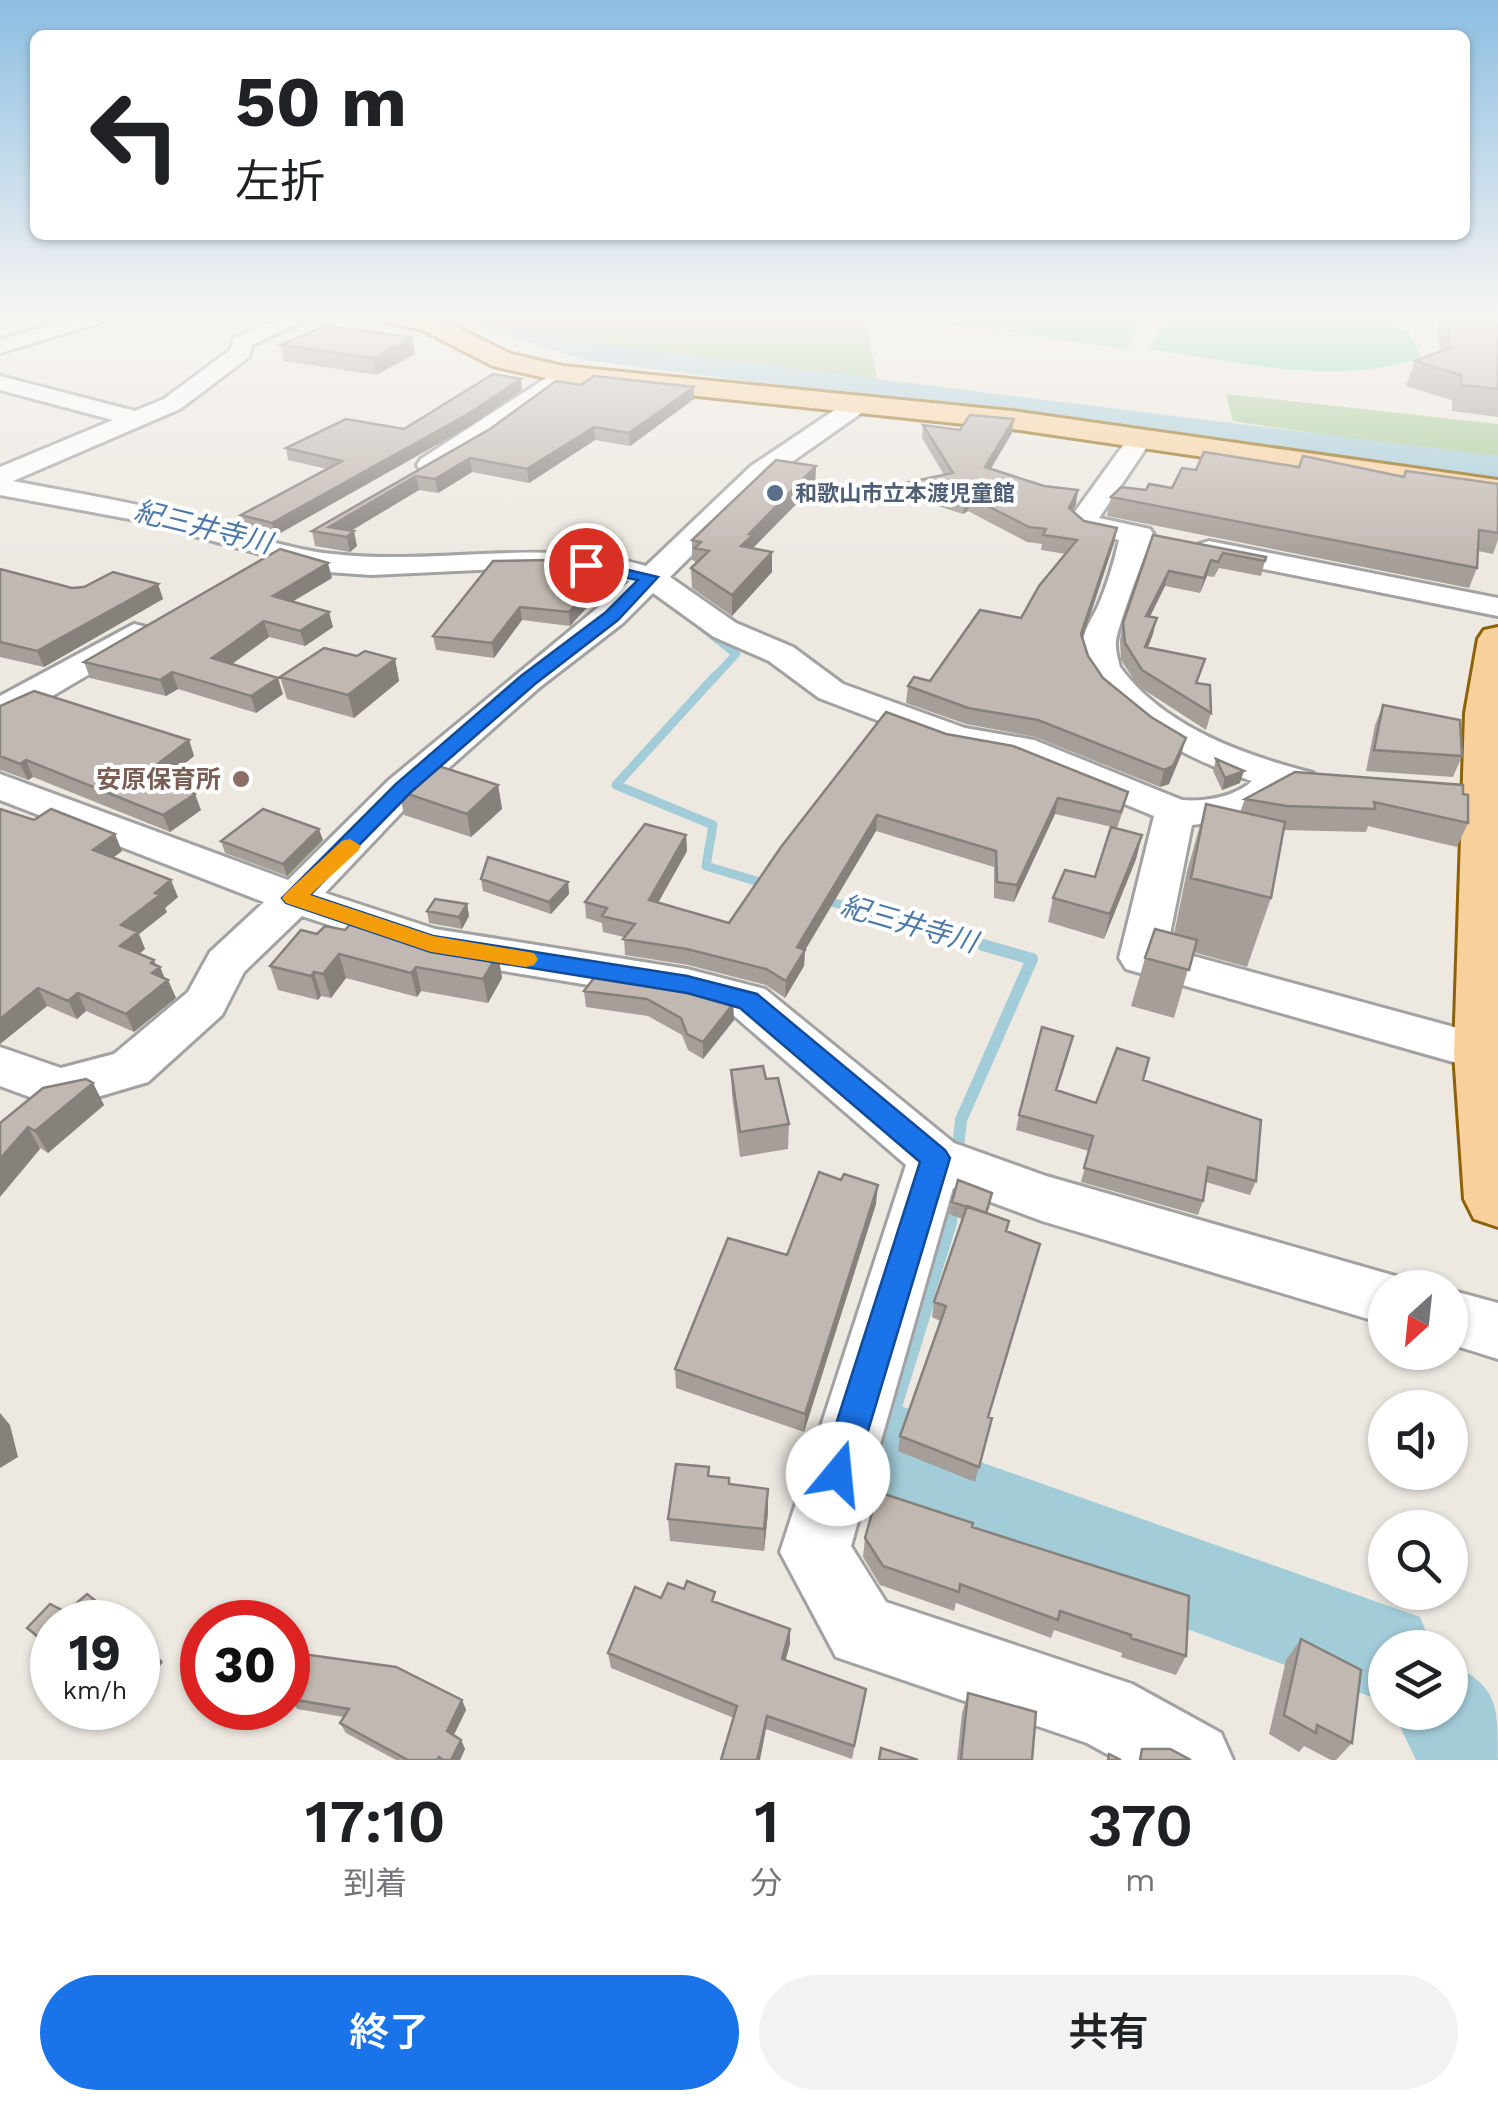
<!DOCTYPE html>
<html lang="ja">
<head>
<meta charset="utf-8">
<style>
	:root { --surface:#fff; --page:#f2f2f2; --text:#202124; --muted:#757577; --accent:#1a73e8 }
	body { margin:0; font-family:"Work Sans","Noto Sans JP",sans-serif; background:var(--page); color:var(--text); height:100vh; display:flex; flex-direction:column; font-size:38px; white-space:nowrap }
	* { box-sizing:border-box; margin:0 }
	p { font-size:32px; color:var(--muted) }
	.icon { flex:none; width:55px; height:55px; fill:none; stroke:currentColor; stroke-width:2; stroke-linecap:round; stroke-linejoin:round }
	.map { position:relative; height:1760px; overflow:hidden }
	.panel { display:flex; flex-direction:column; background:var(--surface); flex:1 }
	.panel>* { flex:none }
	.guide { position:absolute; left:30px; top:30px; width:1440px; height:210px; border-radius:15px; box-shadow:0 2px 8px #0004; background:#fff; color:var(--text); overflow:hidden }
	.needle { width:65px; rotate:207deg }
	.controls { position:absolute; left:1368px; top:1270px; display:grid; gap:20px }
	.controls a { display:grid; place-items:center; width:100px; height:100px; border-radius:50%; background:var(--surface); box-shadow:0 2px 8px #0004; font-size:50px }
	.speed { position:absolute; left:30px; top:1600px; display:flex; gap:20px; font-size:50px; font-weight:700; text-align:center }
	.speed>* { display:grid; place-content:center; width:130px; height:130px; border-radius:50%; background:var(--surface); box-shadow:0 2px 8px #0004; line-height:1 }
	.speed small { font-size:25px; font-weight:400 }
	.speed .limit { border:15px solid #d22; background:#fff; color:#111 }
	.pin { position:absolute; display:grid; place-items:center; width:85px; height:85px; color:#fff; margin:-42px; border:5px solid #fff; border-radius:50%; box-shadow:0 2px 10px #0007 }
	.me { position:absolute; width:110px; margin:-55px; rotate:17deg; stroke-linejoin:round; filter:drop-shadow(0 0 8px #0008) }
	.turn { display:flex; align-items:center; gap:35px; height:210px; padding:0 40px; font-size:45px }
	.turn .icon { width:130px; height:130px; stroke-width:2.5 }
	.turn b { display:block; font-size:70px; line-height:85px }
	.eta { display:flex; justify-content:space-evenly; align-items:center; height:170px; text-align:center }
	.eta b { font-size:60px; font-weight:600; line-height:70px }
	.action { display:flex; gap:20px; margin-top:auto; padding:20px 40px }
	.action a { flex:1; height:115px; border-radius:60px; background:var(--accent); color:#fff; font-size:40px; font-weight:600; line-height:115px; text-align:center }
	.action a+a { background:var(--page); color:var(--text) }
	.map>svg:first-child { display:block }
	.forest { fill:#a6cb97 }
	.pitch { fill:#81dab8 }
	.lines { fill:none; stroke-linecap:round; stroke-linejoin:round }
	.stream-far3 { stroke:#a3ccd9; stroke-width:8 }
	.stream-far2 { stroke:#a3ccd9; stroke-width:9 }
	.stream-far1 { stroke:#a3ccd9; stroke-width:12 }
	.stream { stroke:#a3ccd9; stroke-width:16 }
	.river { fill:#a3ccd9; fill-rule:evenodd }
	.minor-casing { stroke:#a2a2a2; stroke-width:6 }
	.major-casing { stroke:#8e6105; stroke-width:6 }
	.minor { fill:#fff; fill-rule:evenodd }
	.major { fill:#f8d09b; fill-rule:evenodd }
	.wall { fill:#a69e98 }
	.shaded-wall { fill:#87817c }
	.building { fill:#c1b8b1; stroke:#87817c; stroke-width:2.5 }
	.route { fill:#1a73e8; stroke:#114b97; stroke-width:2.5 }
	.slow { fill:#f59e0b }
	.service-dot { fill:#5c6f8a; stroke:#fff; stroke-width:4 }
	.education-dot { fill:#8d6e63; stroke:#fff; stroke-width:4 }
	.labels { text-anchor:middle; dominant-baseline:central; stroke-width:8; stroke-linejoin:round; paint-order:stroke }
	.far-service-label { font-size:22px; font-weight:bold; fill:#4e5e75; stroke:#fff; text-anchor:start }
	.education-label { font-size:25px; font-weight:bold; fill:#785e54; stroke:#fff; text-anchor:end }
	.water-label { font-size:28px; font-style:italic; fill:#4c79a7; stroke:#fff }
</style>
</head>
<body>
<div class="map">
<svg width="1498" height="1760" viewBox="0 0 1498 1760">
	<rect width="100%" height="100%" fill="#ede9e1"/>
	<path class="forest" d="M503 317H865L878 384 598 346Z
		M1226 394 1498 424V456H1464L1233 421Z"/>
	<path class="pitch" d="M901 317H1143L1127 349Z
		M1166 317H1385L1410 333 1421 357C1336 388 1236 361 1149 349Z"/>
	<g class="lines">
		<path class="stream-far3" d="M704 629 736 654 713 679"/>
		<path class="stream-far2" d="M715 676 616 785 713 825 706 866 769 885
			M824 900 991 947"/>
		<path class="stream-far1" d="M957 1156 961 1120 1032 959 983 945
			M927 1300 951 1223 955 1178"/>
		<path class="stream" d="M883 1442 928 1297"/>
		<path class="river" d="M448 317H505L588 343 1498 456V478L584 360 492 330 451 323Z
			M883 1399 914 1411 941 1448 1420 1617 1433 1648H1385V1702L879 1515 852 1473 839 1442 852 1411Z
			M1450 1663C1498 1687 1498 1704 1498 1760H1416L1393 1712H1450Z"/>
		<g class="minor-casing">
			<path id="minor" d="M78 317H109L106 321 0 353V340Z
				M285 317H312L252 345 249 357 180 409 13 481C70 492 128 501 185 516 233 529 284 549 333 554 438 566 543 537 646 566L751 466 851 399H867L871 404 867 409 769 478 670 577 736 623 793 647 843 684 965 728 1034 740 1182 800C1205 802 1235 797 1252 781 1202 765 1075 708 1083 642 1084 629 1093 617 1098 606 1107 585 1114 562 1119 540L1082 532 1069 520 1132 433 1141 431 1153 438 1099 518 1150 529 1154 535C1149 541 1116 631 1116 642 1115 650 1118 659 1120 667 1164 727 1243 755 1313 773L1318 781 1313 789 1288 791 1273 804 1217 822 1192 825 1167 949 1498 1039V1067L1485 1071 1126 969 1119 958 1154 816 1012 758 945 746 819 698 769 661 714 637 653 593 623 623 540 687 417 796 325 893 435 929 687 969 765 989 954 1143 1046 1176 1406 1279 1410 1288H1385V1324L1042 1221 953 1188 851 1546 886 1602 1132 1684 1221 1733 1233 1760H1118L1087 1743 836 1657 780 1552 906 1165 732 1014 687 1001 431 959 302 916 244 972 222 1015 148 1082 60 1108 0 1086V1047L61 1068 114 1054 188 992 210 952 264 902 0 800V774L288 880 389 780 630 581 519 568 371 575 328 572 135 520 0 495V467L113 420 0 390V376L135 411 164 399 230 350 234 338Z
				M563 367 571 369 574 374 571 379C543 400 453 478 421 471L417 465 421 459Z
				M1209 541 1498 598V616L1199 556 1194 550 1199 544Z
				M134 624 146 627 150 634 146 641 13 719 0 722V696Z
				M1450 1290 1498 1303V1359L1450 1344Z"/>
		</g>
		<g class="major-casing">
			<path id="major" d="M384 317 440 319 511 354 563 366 1012 411 1498 480V500L1012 429 563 382 493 366 423 330 387 322Z
				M1498 627V1227L1474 1219 1464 1199 1454 1053 1465 713 1478 639 1484 630Z"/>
		</g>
		<use href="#minor" class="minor"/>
		<use href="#major" class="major"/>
	</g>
	<path class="wall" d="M1441 317H1498V417L1452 411V400L1406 386 1415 361 1440 352 1438 326Z
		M412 337 415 354 376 375 284 361 281 345Z
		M581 385 694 387V399L630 446 595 440 529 483 472 472 438 493 419 490 351 531 357 546 350 552 315 546 312 531Z
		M522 390 470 426 275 536 244 528 241 515 327 469 288 460 286 448 404 429Z
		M1014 419 1012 433 991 469 1076 504 1072 511 1084 521 1117 528 1114 543 1083 638 1088 656 1103 678 1181 755 1169 784 1160 787 1035 737 966 724 906 703 908 686 930 681 1021 618 1066 554 1041 550 1042 544 1027 542 968 511 963 514 909 497 910 482 944 475 922 438 923 425 960 430Z
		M816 466 815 485 753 548 772 572 732 616 692 588 691 568 695 564V561L692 560V540Z
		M1196 470 1498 498V540L1493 554 1478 551 1477 568 1469 588 1107 516 1111 497 1146 490 1172 488Z
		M1153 535 1266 557 1261 576 1219 568 1214 577 1207 576 1200 593 1165 586 1150 617 1153 634 1148 647 1198 683 1211 713 1206 730 1138 686 1121 660 1120 640 1123 623Z
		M610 567 611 581 570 626 522 620 494 658 436 650 433 636Z
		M0 569 72 588 158 584 163 599 44 667 0 657Z
		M332 578 293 601 333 627 305 646 269 637 232 664 283 694 256 713 178 689 166 696 90 678 84 662Z
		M357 656 395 659 399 681 354 718 287 699 280 677Z
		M1383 705 1462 756 1453 777 1366 771 1375 725Z
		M0 706 189 740 194 756 168 777 179 781 182 789 201 810 170 832 33 777 28 780 1 770 0 771Z
		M886 712 1124 808 1117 828 1055 814 1014 902 994 898V867L876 831 805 950 804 966 785 998 766 985 688 965 625 955 624 937 603 932 602 923 586 918 585 902 686 835 687 851 658 903 729 923Z
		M1216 759 1240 783 1222 790 1213 771Z
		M498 785 502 809 471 837 404 815 399 791Z
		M1463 794 1468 823 1457 847 1368 826 1366 832 1283 830 1271 898 1247 967 1193 952 1174 1018 1131 1006 1145 958 1174 934 1187 871 1206 804 1240 812 1245 799Z
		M0 809 122 851 113 858 178 897 165 908 167 912 139 934 145 949 139 954 160 967 165 979 168 980 176 998 134 1032 86 1011 77 1019 47 1006 0 1044Z
		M1142 835 1136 859 1104 939 1048 922 1053 898 1095 877Z
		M323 840 287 876 225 853 221 841Z
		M481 879 568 882 569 894 551 914 483 891Z
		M467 904 469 916 462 929 429 923 427 911Z
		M345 930 436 943 498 954 502 978 488 1003 421 991 417 997 346 978 331 998 321 996 318 1000 278 990 270 966 317 934Z
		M584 991 733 1004 734 1020 703 1059 688 1050 682 1035 648 1016 586 1007Z
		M1070 1050 1057 1090 1096 1103 1143 1080 1256 1181 1250 1195 1206 1182 1203 1201 1198 1215 1081 1182 1089 1151 1016 1130 1019 1115Z
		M731 1070 766 1079 789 1124 788 1149 740 1157 732 1095Z
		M93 1083 104 1105 48 1153 0 1123Z
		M841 1180 876 1204 804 1432 676 1388 675 1369 787 1255Z
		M952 1202 990 1206 987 1213 1007 1231 1040 1244 989 1417 992 1418 975 1482 898 1451 900 1436 940 1321 932 1317 934 1302 962 1219 949 1214Z
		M709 1467V1476L729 1478V1485L768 1512 764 1551 670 1541 668 1519Z
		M972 1527 1186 1656 1176 1675 1121 1657 1122 1653 1054 1630 1051 1638 956 1603 954 1611 880 1585 863 1557 865 1538Z
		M661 1598 716 1602 790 1644 785 1660 866 1689 852 1759 734 1718 611 1668 608 1653Z
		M66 1612 52 1622V1660L43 1650 45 1647 27 1628Z
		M1301 1639 1352 1743 1336 1760H1331L1304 1746 1299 1752 1269 1734 1286 1660Z
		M288 1670 462 1700 466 1710 454 1735 461 1740 465 1749 460 1760H396L346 1733 340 1723 344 1717 297 1709 291 1699 292 1695 288 1693Z
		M968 1693 1032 1760H957L962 1713Z"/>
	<path class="shaded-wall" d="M412 337 415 354 376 375 373 358Z
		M521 379 522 390 470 426 275 536 272 523Z
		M694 387V399L630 446 629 433Z
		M1014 419 1012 433 983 481 985 467Z
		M594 427 595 440 529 483 527 469Z
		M470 458 472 472 438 493 435 479Z
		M816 466 815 485 753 548 741 546 749 534Z
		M416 476 419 490 342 536 329 527Z
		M1078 490 1076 504 1066 523 1069 508Z
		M970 497 968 511 963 514 965 500Z
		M1117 528 1114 543 1078 650 1081 634Z
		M354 531 357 546 350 552 347 537Z
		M772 552V572L732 616V595Z
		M1211 560 1207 576 1200 593 1204 578Z
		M328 563 332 578 277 611 273 596Z
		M610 567 611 581 570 626 569 612Z
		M1169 571 1165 586 1142 632 1146 616Z
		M158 584 163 599 44 667 37 651Z
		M520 607 522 620 494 658 492 643Z
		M329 612 333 627 305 646 300 631Z
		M1157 618 1153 634 1142 663 1145 647Z
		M264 621 269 637 218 674 212 658Z
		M395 659 399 681 354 718 348 695Z
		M172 672 178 689 166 696 160 680Z
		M278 678 283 694 256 713 251 696Z
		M1186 738 1181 755 1169 784 1160 787 1164 770Z
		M189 740 194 756 156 787 150 770Z
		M26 760 33 777 28 780 20 764Z
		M1244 771 1240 783 1222 790 1225 778Z
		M498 785 502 809 471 837 467 814Z
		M195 794 201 810 170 832 163 815Z
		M1058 798 1055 814 1014 902 1017 885Z
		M877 815 876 831 798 962 805 950 804 966 785 998 786 981 797 947Z
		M319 829 323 840 287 876 283 864Z
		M115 834 122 851 100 867 93 850Z
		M686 835 687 851 650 917 649 900Z
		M1142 835 1136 859 1104 939 1110 914Z
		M171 880 178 897 165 908 167 912 139 934 145 949 127 964 120 946 121 925Z
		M568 882 569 894 551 914 549 902Z
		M467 904 469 916 462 929 459 917Z
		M339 954 346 978 331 998 323 974Z
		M498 954 502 978 488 1003 483 979Z
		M154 960 157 969 160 967 166 981 168 980 176 998 134 1032 126 1014 152 973 151 963Z
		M416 967 421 991 417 997 411 973Z
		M314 972 321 996 318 1000 311 976Z
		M38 988 47 1006 0 1044V1019Z
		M78 993 86 1011 77 1019 68 1001Z
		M733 1004 734 1020 703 1059V1042Z
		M93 1083 104 1105 48 1153 35 1131Z
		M28 1127 40 1149 0 1197V1159Z
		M878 1185 876 1204 804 1432 805 1414Z
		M0 1413 10 1425 18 1457 0 1468Z
		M768 1489V1512L764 1551V1529Z
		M790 1629V1644L782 1673V1659Z
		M146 1642 163 1662 138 1695V1653Z
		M462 1700 466 1710 451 1740 447 1731Z
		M110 1708H128L120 1718Z
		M767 1716 766 1729 760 1760H757Z
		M461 1740 465 1749 460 1760H451Z"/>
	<path class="building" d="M1447 317H1498V389L1461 385V375L1415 361 1450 348Z
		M325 326 412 337 373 358 281 345Z
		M493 374 521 379 468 414 272 523 241 515 342 461 286 448 346 419 404 429Z
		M594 376 694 387 629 433 594 427 527 469 470 458 435 479 416 476 329 527 354 531 347 537 312 531 490 429 556 381 581 385Z
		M970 415 1014 419 985 467 1044 486 1078 490 1069 508 1084 521 1117 528 1081 634 1088 656 1103 678 1151 717 1186 738 1173 766 1164 770 1038 720 968 708 908 686 914 677 930 681 980 610 1021 618 1039 586 1077 540 1043 535 1046 529 1029 527 970 497 965 500 910 482 953 473 923 425 960 430Z
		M1204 452 1299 467 1303 456 1404 477 1406 471 1498 484V533L1479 530 1477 568 1111 497 1121 487 1146 490 1149 484 1172 488 1182 468 1196 470Z
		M776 460 816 466 749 534 753 535 741 546 772 552 732 595 691 568 709 551 695 548 701 542 692 540Z
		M1153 535 1266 557 1265 561 1223 553 1218 562 1211 560 1204 578 1169 571 1146 616 1157 618 1145 647 1205 659 1196 683 1210 685 1211 713 1142 670 1125 643 1123 623Z
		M280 549 328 563 273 596 329 612 300 631 264 621 212 658 278 678 251 696 172 672 160 680 84 662Z
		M552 560 610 567 569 612 520 607 492 643 433 636 493 561Z
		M0 569 72 588 84 587 113 572 158 584 37 651 0 642Z
		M324 648 357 656 365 651 395 659 348 695 280 677Z
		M34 691 189 740 150 770 179 781 173 785 195 794 163 815 26 760 20 764 0 756V706Z
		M1383 705 1460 720 1462 756 1374 750Z
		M886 712 946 734 1013 746 1128 792 1121 812 1058 798 1017 885 997 882 996 851 877 815 797 947 805 950 786 981 766 969 687 949 623 939 635 924 602 916 607 908 585 902 645 824 686 835 649 900 729 923 781 847Z
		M1216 759 1244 771 1225 778Z
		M429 763 498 785 467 814 399 791Z
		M1295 772 1463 785V794L1468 795V823L1374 802 1375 809 1287 806 1245 799Z
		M1206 804 1285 822 1271 898 1191 878Z
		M0 809 34 820 51 809 115 834 93 850 171 880 155 893 160 895 121 925 138 932 120 946 154 960 151 963 160 967 152 973 168 980 126 1014 78 993 68 1001 38 988 0 1019Z
		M263 809 319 829 283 864 221 841Z
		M1111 827 1142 835 1110 914 1053 898 1065 870 1095 877Z
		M488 857 568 882 549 902 481 879Z
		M435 899 467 904 459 917 427 911Z
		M355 919 436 943 498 954 483 979 416 967 411 973 339 954 323 974 314 972 311 976 270 966 301 930 317 934 325 926 345 930Z
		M1155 929 1197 940 1189 970 1145 958Z
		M597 974 685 988 733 1004 703 1042 687 1034 681 1018 647 999 584 991Z
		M1042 1027 1073 1036 1056 1090 1096 1103 1117 1048 1149 1058 1143 1080 1261 1120 1256 1181 1208 1167 1203 1201 1084 1168 1093 1136 1019 1115Z
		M763 1066 766 1079 778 1078 789 1124 740 1132 731 1070Z
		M86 1079 93 1083 35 1131 28 1127 0 1159V1123L43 1088Z
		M819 1172 841 1180 844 1174 878 1185 805 1414 675 1369 728 1238 787 1255Z
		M958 1180 992 1193 986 1213 952 1202Z
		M967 1206 1009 1221 1006 1231 1040 1244 988 1417 992 1418 979 1467 900 1436 946 1306 934 1302Z
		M676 1464 709 1467 708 1476 729 1478V1484L768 1489 764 1529 668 1519Z
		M878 1492 973 1523 972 1527 1189 1596 1186 1656 1131 1638V1635L1060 1611 1058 1620 960 1584 959 1592 883 1566 865 1538Z
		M687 1581 715 1592 712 1601 790 1629 782 1659 866 1689 854 1746 767 1716 757 1760H721L737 1706 608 1653 635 1587 661 1598 668 1583 684 1589Z
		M87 1594 122 1622H52V1658L43 1650 48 1644 27 1628 50 1604 66 1612Z
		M138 1635 146 1642 138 1653Z
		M1301 1639 1361 1670 1352 1743 1317 1725 1316 1733 1284 1715Z
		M295 1653 396 1667 462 1700 447 1731 461 1740 451 1760H443L439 1757 437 1760H408L340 1723 349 1709 291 1699 296 1686 288 1685V1670Z
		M968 1693 1036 1712 1032 1760H961Z
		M881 1748 918 1760H879Z
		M1142 1749H1170L1191 1760H1140Z
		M1109 1754 1121 1760H1108Z"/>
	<linearGradient id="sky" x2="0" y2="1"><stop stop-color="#8cbee2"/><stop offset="0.56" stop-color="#f7f5f2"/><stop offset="1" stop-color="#f7f5f2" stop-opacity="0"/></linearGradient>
	<rect width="1498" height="563" fill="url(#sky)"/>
	<path class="route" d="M586 560 658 577 618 620 535 684 411 792 310 895 433 936 687 976 757 994 945 1150 950 1158 855 1474 850 1487 838 1492 825 1487 820 1474 920 1162 740 1008 687 993 431 952 286 903 282 898 396 784 521 676 606 612 638 580 580 569V562Z"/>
	<path class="slow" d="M350 839 361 846 358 851 310 895 433 936 534 953 538 959 534 965 526 967 431 952 286 903 282 898 286 893 342 841Z"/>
	<circle class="service-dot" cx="775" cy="493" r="10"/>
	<circle class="education-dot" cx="241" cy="779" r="10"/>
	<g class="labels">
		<g class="far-service-label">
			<text x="795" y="493">和歌山市立本渡児童館</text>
		</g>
		<g class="education-label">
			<text x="221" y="779">安原保育所</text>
		</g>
		<g class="water-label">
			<text transform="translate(203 527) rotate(14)">紀三井寺川</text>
			<text transform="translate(909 924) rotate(16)">紀三井寺川</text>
		</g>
	</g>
</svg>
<div class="controls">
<a><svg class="needle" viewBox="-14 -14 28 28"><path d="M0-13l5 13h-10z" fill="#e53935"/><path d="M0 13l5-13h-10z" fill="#757577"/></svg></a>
<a><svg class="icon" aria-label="sound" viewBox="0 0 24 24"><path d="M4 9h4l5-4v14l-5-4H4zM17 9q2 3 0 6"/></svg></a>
<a><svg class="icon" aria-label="search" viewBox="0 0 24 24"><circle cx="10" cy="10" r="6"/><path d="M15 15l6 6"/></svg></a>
<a><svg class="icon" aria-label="layers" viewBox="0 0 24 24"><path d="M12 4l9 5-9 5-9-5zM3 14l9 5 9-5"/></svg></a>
</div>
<div class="speed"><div>19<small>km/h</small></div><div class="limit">30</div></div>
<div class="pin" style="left:586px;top:565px;background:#d93025"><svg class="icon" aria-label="arrive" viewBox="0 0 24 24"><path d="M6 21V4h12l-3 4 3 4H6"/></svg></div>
<svg class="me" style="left:838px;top:1474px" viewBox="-20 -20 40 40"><circle r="19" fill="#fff"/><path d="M0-13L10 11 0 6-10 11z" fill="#1a73e8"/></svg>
<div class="guide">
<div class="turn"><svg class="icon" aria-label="left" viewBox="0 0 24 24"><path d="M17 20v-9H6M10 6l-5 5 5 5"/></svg><div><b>50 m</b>左折</div></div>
</div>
</div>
<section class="panel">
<div class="eta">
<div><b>17:10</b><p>到着</p></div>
<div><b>1</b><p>分</p></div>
<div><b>370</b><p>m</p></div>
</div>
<div class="action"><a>終了</a><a>共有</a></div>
</section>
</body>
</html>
